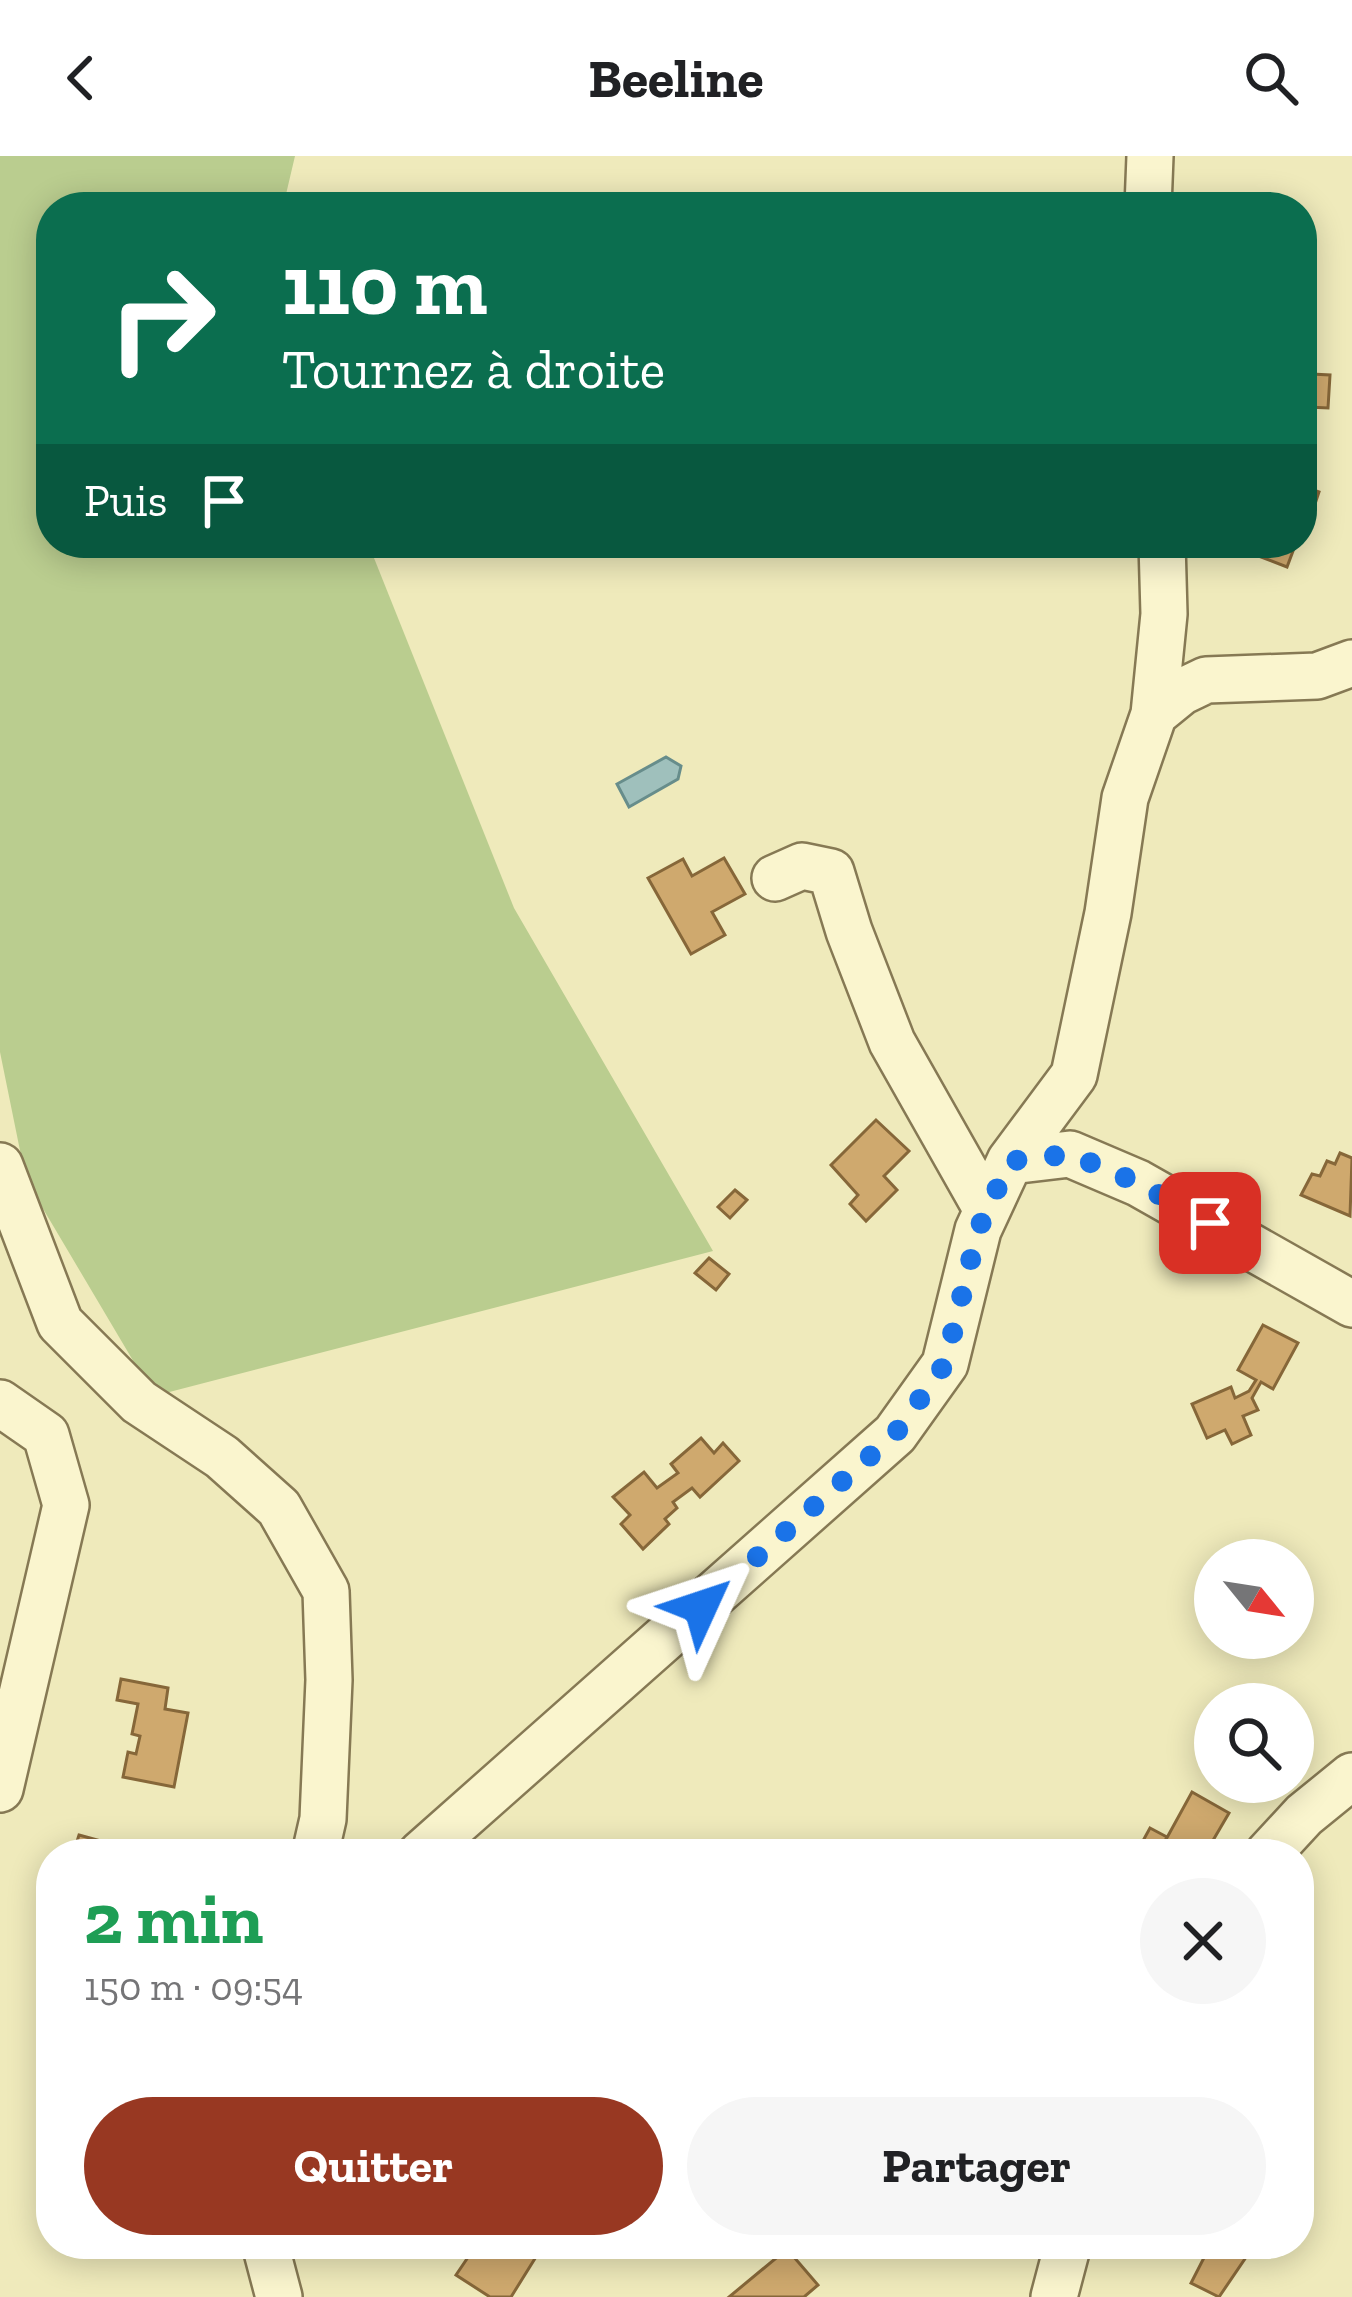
<!DOCTYPE html>
<html lang="fr">
<head>
<meta charset="utf-8">
<style>
	:root { --surface:#fff; --page:#f6f6f6; --text:#202124; --muted:#757577; --accent:#983822 }
	body { margin:0; font-family:"Zilla Slab",serif; background:var(--page); color:var(--text); height:100vh; display:flex; flex-direction:column; font-size:45px; white-space:nowrap }
	* { box-sizing:border-box; margin:0 }
	p { font-size:39px; color:var(--muted) }
	.icon { flex:none; width:66px; height:66px; fill:none; stroke:currentColor; stroke-width:2; stroke-linecap:round; stroke-linejoin:round }
	.map { position:relative; flex:1; overflow:hidden }
	.side { position:absolute; left:36px; top:1683px; width:1278px; height:420px; display:flex; flex-direction:column; background:var(--surface); border-radius:48px; box-shadow:0 6px 30px #0003 }
	.side>* { flex:none }
	.banner { position:absolute; left:36px; top:36px; width:1281px; height:366px; border-radius:48px; box-shadow:0 6px 30px #0003; background:#0b6e4f; color:#fff; overflow:hidden }
	.needle { width:78px; rotate:120deg }
	.controls { position:absolute; left:1194px; top:1383px; display:grid; gap:24px }
	.controls a { display:grid; place-items:center; width:120px; height:120px; border-radius:50%; background:var(--surface); box-shadow:0 6px 30px #0003; font-size:60px }
	.pin { position:absolute; display:grid; place-items:center; width:102px; height:102px; color:#fff; margin:-51px; border-radius:24px; box-shadow:0 6px 18px #0006 }
	.me { position:absolute; width:132px; margin:-66px; rotate:48deg; stroke-linejoin:round; filter:drop-shadow(0 0 9px #0008) }
	.turn { display:flex; align-items:center; gap:42px; height:252px; padding:0 48px; font-size:54px }
	.turn .icon { width:156px; height:156px; stroke-width:2.5 }
	.turn b { display:block; font-size:84px; line-height:102px }
	.then { display:flex; align-items:center; height:114px; padding:0 48px; background:#0003; gap:24px; font-size:45px }
	.round { display:grid; place-items:center; flex:none; width:126px; height:126px; border-radius:63px; background:var(--page) }
	.summary { display:flex; align-items:center; justify-content:space-between; height:204px; padding:0 48px }
	h1 { font-size:72px; font-weight:800; line-height:90px; color:#1e9e55 }
	.button { display:flex; gap:24px; margin-top:auto; padding:24px 48px }
	.button a { flex:1; height:138px; border-radius:72px; background:var(--accent); color:#fff; font-size:48px; font-weight:800; line-height:138px; text-align:center }
	.button a+a { background:var(--page); color:var(--text) }
	header { display:flex; justify-content:space-between; align-items:center; height:156px; padding:0 48px; background:var(--surface); font-size:54px; font-weight:800 }
	.map>svg:first-child { display:block }
	.green { fill:#bacd8f }
	.water { fill:#9fc0bc; stroke:#678d8b; stroke-width:3 }
	.building { fill:#cfa96e; stroke:#866739; stroke-width:3 }
	.lines { fill:none; stroke-linecap:round; stroke-linejoin:round }
	.minor-casing { stroke:#867954; stroke-width:50 }
	.minor { stroke:#faf5ce; stroke-width:45 }
	.route { stroke:#1a73e8; stroke-width:21; stroke-dasharray:0 37.8 }
</style>
</head>
<body>
<header><svg class="icon" aria-label="back" viewBox="0 0 24 24"><path d="M15 5l-7 7 7 7"/></svg>Beeline<svg class="icon" aria-label="search" viewBox="0 0 24 24"><circle cx="10" cy="10" r="6"/><path d="M15 15l6 6"/></svg></header>
<div class="map">
<svg width="1352" height="2141" viewBox="0 0 1352 2141">
	<rect width="100%" height="100%" fill="#efeabb"/>
	<path class="green" d="M0 0H295L283 51H51V387H368L514 752 713 1095 154 1240 26 1024 0 896Z"/>
	<path class="water" d="M666 601 681 610 678 623 629 651 617 628Z"/>
	<path class="building" d="M1311 218 1330 219 1328 252 1308 251Z
		M1302 330 1319 336 1303 384 1302 383Z
		M1251 387H1296L1287 411 1248 396Z
		M724 702 745 738 712 756 725 779 691 798 648 722 683 703 692 720Z
		M876 964 909 995 884 1020 897 1034 866 1065 850 1048 858 1039 831 1009Z
		M1340 997 1352 1002 1350 1060 1301 1039 1312 1018 1320 1020 1327 1005 1335 1008Z
		M735 1034 747 1044 730 1062 718 1051Z
		M709 1102 729 1118 716 1134 695 1117Z
		M1263 1169 1298 1187 1273 1233 1261 1226 1252 1242 1258 1254 1243 1260 1251 1279 1232 1288 1225 1274 1207 1282 1192 1248 1231 1231 1235 1242 1249 1235 1256 1224 1238 1214Z
		M701 1282 714 1297 723 1287 739 1305 700 1341 692 1332 673 1346 677 1352 665 1363 669 1368 643 1393 621 1368 630 1359 613 1341 644 1316 657 1332 678 1317 671 1308Z
		M121 1523 168 1532 165 1553 188 1557 174 1631 123 1621 128 1596 136 1598 140 1580 132 1578 138 1548 117 1544Z
		M1192 1636 1229 1657 1205 1698H1158Z
		M1150 1672 1167 1681 1158 1698 1139 1692Z
		M79 1679 123 1691 121 1698H73Z
		M477 2088H544L511 2141H490L456 2119Z
		M1211 2088H1255L1219 2141 1191 2127Z
		M787 2093 818 2129 804 2141H729Z"/>
	<g class="lines">
		<g class="minor-casing">
			<path id="minor" d="M1148 51 1150 0
				M1154 558 1164 458 1162 387
				M775 722 802 710 831 716 849 775 892 886 987 1054
				M1010 1005 1070 998 1138 1027 1352 1148
				M0 1010 60 1167 139 1246 222 1301 279 1352 326 1435 329 1524 323 1663 315 1698
				M0 1247 46 1279 66 1349 0 1633
				M421 1698 895 1278 945 1208 978 1074 1010 1005 1074 919 1108 757 1125 642 1154 558 1181 536 1206 524 1317 520 1352 507
				M1268 1698 1304 1659 1352 1620
				M265 2088 279 2141
				M1054 2141 1068 2088"/>
		</g>
		<use href="#minor" class="minor"/>
	</g>
	<g class="lines">
		<path class="route" d="M701 1451 895 1278 945 1208 978 1074 1010 1005 1070 998 1138 1027 1210 1067"/>
	</g>
</svg>
<div class="controls">
<a><svg class="needle" viewBox="-14 -14 28 28"><path d="M0-13l5 13h-10z" fill="#e53935"/><path d="M0 13l5-13h-10z" fill="#757577"/></svg></a>
<a><svg class="icon" aria-label="search" viewBox="0 0 24 24"><circle cx="10" cy="10" r="6"/><path d="M15 15l6 6"/></svg></a>
</div>
<div class="pin" style="left:1210px;top:1067px;background:#d93025"><svg class="icon" aria-label="arrive" viewBox="0 0 24 24"><path d="M6 21V4h12l-3 4 3 4H6"/></svg></div>
<svg class="me" style="left:701px;top:1451px" viewBox="-20 -20 40 40"><path d="M0-17L14 15 0 8-14 15z" fill="#1a73e8" stroke="#fff" stroke-width="4"/></svg>
<div class="banner">
<div class="turn"><svg class="icon" aria-label="right" viewBox="0 0 24 24"><path d="M7 20v-9h11M14 6l5 5-5 5"/></svg><div><b>110 m</b>Tournez à droite</div></div>
<div class="then">Puis<svg class="icon" aria-label="arrive" viewBox="0 0 24 24"><path d="M6 21V4h12l-3 4 3 4H6"/></svg></div>
</div>
<section class="side">
<div class="summary"><div><h1>2 min</h1><p>150 m · 09:54</p></div><a class="round"><svg class="icon" aria-label="close" viewBox="0 0 24 24"><path d="M6 6l12 12M18 6L6 18"/></svg></a></div>
<div class="button"><a>Quitter</a><a>Partager</a></div>
</section>
</div>
</body>
</html>
